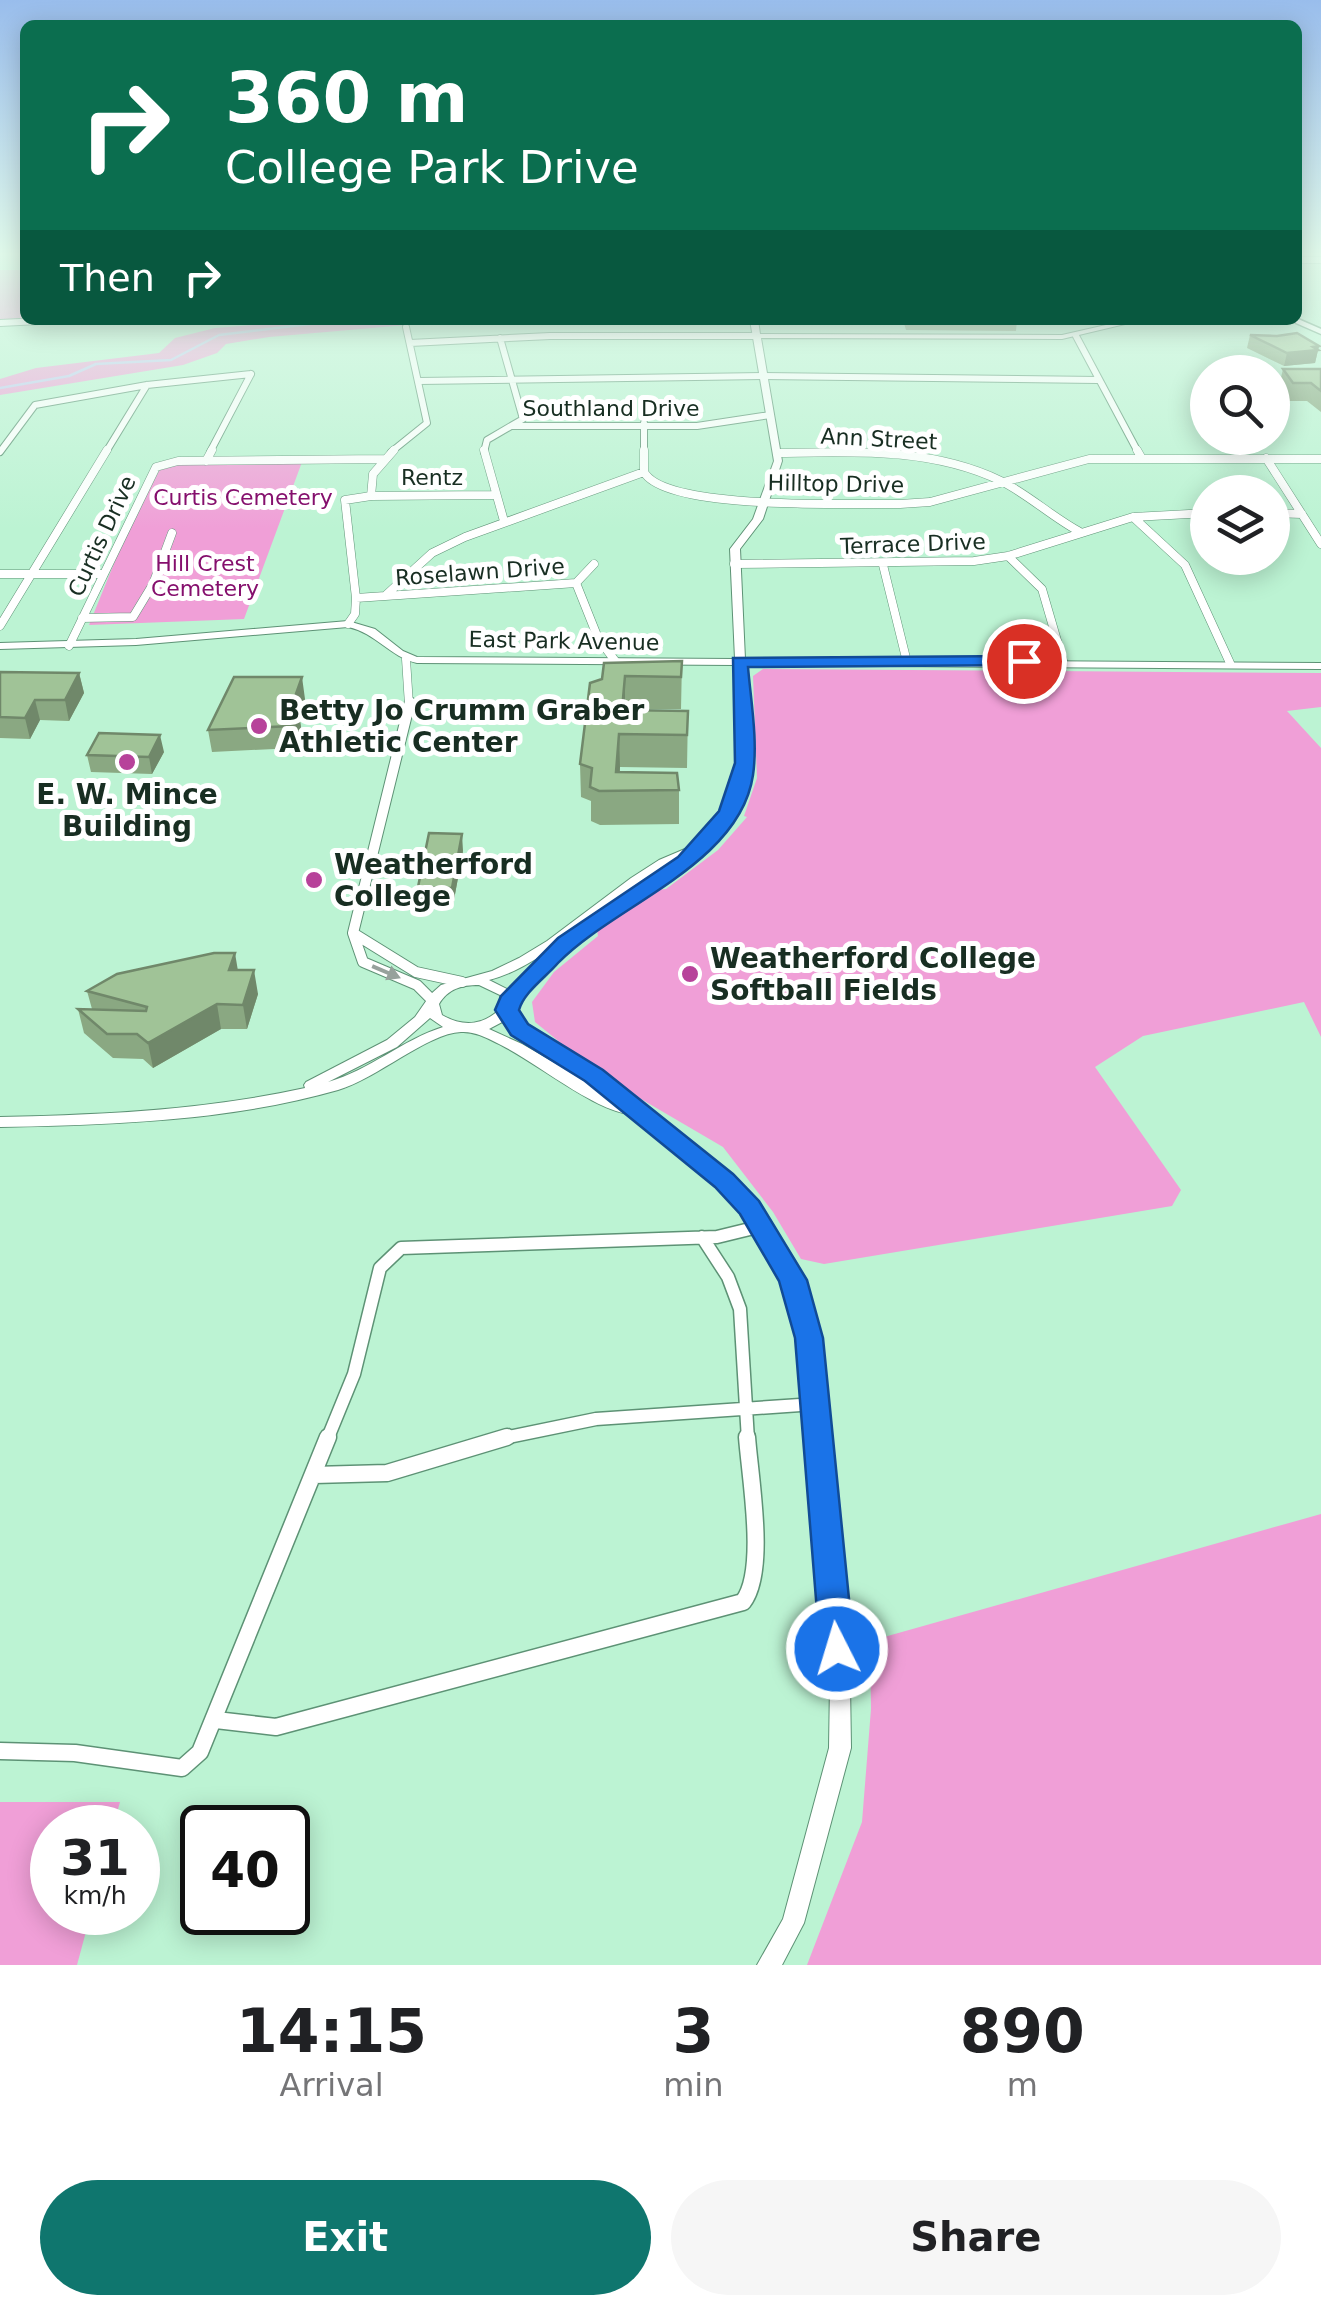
<!DOCTYPE html>
<html lang="en">
<head>
<meta charset="utf-8">
<style>
	:root { --surface:#fff; --page:#f6f6f6; --text:#202124; --muted:#757577; --accent:#0f766e }
	body { margin:0; font-family:"DejaVu Sans",sans-serif; background:var(--page); color:var(--text); height:100vh; display:flex; flex-direction:column; font-size:38px; white-space:nowrap }
	* { box-sizing:border-box; margin:0 }
	p { font-size:32px; color:var(--muted) }
	.icon { flex:none; width:55px; height:55px; fill:none; stroke:currentColor; stroke-width:2; stroke-linecap:round; stroke-linejoin:round }
	.map { position:relative; height:1965px; overflow:hidden }
	.side { display:flex; flex-direction:column; background:var(--surface); flex:1 }
	.side>* { flex:none }
	.hud { position:absolute; left:20px; top:20px; width:1282px; height:305px; border-radius:15px; box-shadow:0 5px 25px #0003; background:#0b6e4f; color:#fff; overflow:hidden }
	.buttons { position:absolute; left:1190px; top:355px; display:grid; gap:20px }
	.buttons a { display:grid; place-items:center; width:100px; height:100px; border-radius:50%; background:var(--surface); box-shadow:0 5px 25px #0003; font-size:50px }
	.speed { position:absolute; left:30px; top:1805px; display:flex; gap:20px; font-size:50px; font-weight:700; text-align:center }
	.speed>* { display:grid; place-content:center; width:130px; height:130px; border-radius:50%; background:var(--surface); box-shadow:0 5px 25px #0003; line-height:1 }
	.speed small { font-size:25px; font-weight:400 }
	.speed .limit { border:5px solid #111; border-radius:15px; background:#fff; color:#111 }
	.pin { position:absolute; display:grid; place-items:center; width:85px; height:85px; color:#fff; margin:-42px; border:5px solid #fff; border-radius:50%; box-shadow:0 2px 10px #0007 }
	.me { position:absolute; width:110px; margin:-55px; rotate:355deg; stroke-linejoin:round; filter:drop-shadow(0 0 8px #0008) }
	.turn { display:flex; align-items:center; gap:35px; height:210px; padding:0 40px; font-size:45px }
	.turn .icon { width:130px; height:130px; stroke-width:2.5 }
	.turn b { display:block; font-size:70px; line-height:85px }
	.then { display:flex; align-items:center; height:95px; padding:0 40px; background:#0003; gap:20px; font-size:38px }
	.eta { display:flex; justify-content:space-evenly; align-items:center; height:170px; text-align:center }
	.eta b { font-size:60px; font-weight:700; line-height:70px }
	.button { display:flex; gap:20px; margin-top:auto; padding:20px 40px }
	.button a { flex:1; height:115px; border-radius:60px; background:var(--accent); color:#fff; font-size:40px; font-weight:700; line-height:115px; text-align:center }
	.button a+a { background:var(--page); color:var(--text) }
	.map>svg:first-child { display:block }
	.green { fill:#f09fd7 }
	.lines { fill:none; stroke-linecap:round; stroke-linejoin:round }
	.stream { stroke:#c4caf3; stroke-width:2.5 }
	.minor-far4-casing { stroke:#5d9275; stroke-width:8 }
	.minor-far3-casing { stroke:#5d9275; stroke-width:9 }
	.minor-far2-casing { stroke:#5d9275; stroke-width:12 }
	.minor-far1-casing { stroke:#5d9275; stroke-width:15 }
	.minor-casing { stroke:#5d9275; stroke-width:19 }
	.tertiary-casing { stroke:#5d9275; stroke-width:2 }
	.secondary-casing { stroke:#5d9275; stroke-width:3 }
	.minor-far4 { stroke:#fff; stroke-width:6 }
	.minor-far3 { stroke:#fff; stroke-width:8 }
	.minor-far2 { stroke:#fff; stroke-width:10 }
	.minor-far1 { stroke:#fff; stroke-width:12 }
	.minor { stroke:#fff; stroke-width:16 }
	.tertiary { fill:#fff; fill-rule:evenodd }
	.secondary { fill:#fff; fill-rule:evenodd }
	.wall { fill:#8aa882 }
	.shaded-wall { fill:#70886a }
	.building { fill:#a0c397; stroke:#70886a; stroke-width:2.5 }
	.oneway { fill:#97a19c }
	.route { fill:#1a73e8; stroke:#114b97; stroke-width:2.5 }
	.poi-dot { fill:#b7429a; stroke:#fff; stroke-width:4 }
	.labels { text-anchor:middle; dominant-baseline:central; stroke-width:10; stroke-linejoin:round; paint-order:stroke }
	.far-street-label { font-size:22px; fill:#182e22; stroke:#fff }
	.far-park-label { font-size:22px; fill:#850f6d; stroke:#fff }
	.poi-label { font-size:28px; font-weight:bold; fill:#182e22; stroke:#fff; text-anchor:start }
</style>
</head>
<body>
<div class="map">
<svg width="1321" height="1965" viewBox="0 0 1321 1965">
	<rect width="100%" height="100%" fill="#bcf3d3"/>
	<path class="green" d="M0 270H25V320L0 321Z
		M314 320H464L269 337 226 344 217 353 183 365 0 395V379L36 368 159 353 175 338 215 328Z
		M302 462 244 619 89 625 126 534 160 469 172 465Z
		M763 669 1321 673V707L1287 711 1321 748V1037L1304 1002 1143 1036 1095 1067 1181 1190 1172 1206 824 1264 801 1259 773 1212 723 1147 600 1075 535 1022 532 1002 554 972 598 936 597 930 656 890 666 889 718 850 747 817 744 816 757 778 753 676Z
		M1321 1514V1965H807L862 1822 871 1709 870 1641Z
		M0 1802H120L113 1827 52 1828V1912L91 1913 77 1965H0Z"/>
	<g class="lines">
		<path class="stream" d="M0 388 69 376 96 364 171 360 219 335 343 320"/>
		<g class="minor-far4-casing">
			<path id="minor-far4" d="M1298 260H1321
				M0 323 59 320
				M1076 336 1138 452
				M410 343 550 336H757
				M419 381 763 376 1098 380
				M644 423V452
				M512 426H697L770 415
				M0 452 35 405 147 385 251 374
				M106 452 147 385
				M210 452 251 374
				M391 452 427 423 406 327
				M484 452 487 440 523 419 500 338"/>
		</g>
		<g class="minor-far3-casing">
			<path id="minor-far3" d="M484 450 504 521
				M644 450V472
				M1137 450 1141 457
				M777 453C852 452 931 447 1001 481 1029 495 1052 517 1080 532
				M1266 458 1321 544
				M206 461 212 450
				M371 496 493 495
				M1272 513 1302 514
				M1133 517 1185 565 1230 663
				M1008 556 1042 589 1063 661
				M734 564 974 561 1008 556 1133 517 1208 513
				M883 565 907 662
				M0 574H103
				M576 583 594 564
				M386 595 432 553 465 537 644 472C666 511 852 503 900 504L930 502 1089 459H1321
				M356 598 576 583 598 638 616 662
				M82 618 133 617 153 584 172 533
				M348 624 355 614 356 598 345 500 371 496 373 474 394 450
				M0 626 107 450
				M69 646 156 467 178 461 385 459
				M406 659 409 705"/>
		</g>
		<g class="minor-far2-casing">
			<path id="minor-far2" d="M410 702 353 933 363 962 417 985 433 1001
				M353 933 416 972 462 982"/>
		</g>
		<g class="minor-far1-casing">
			<path id="minor-far1" d="M702 1237 728 1277 740 1309 748 1440
				M327 1440 354 1374 380 1268 401 1248 717 1237 762 1226
				M494 1440 596 1419 815 1404"/>
		</g>
		<g class="minor-casing">
			<path id="minor" d="M314 1475 387 1473 507 1437
				M216 1720 276 1727 743 1602C767 1571 750 1478 747 1437
				M0 1751 75 1753 182 1768 200 1752 328 1437"/>
		</g>
		<g class="tertiary-casing">
			<path id="tertiary" d="M750 320H758L760 334 1062 335 1128 320H1142L1062 339 761 338 782 461 763 519 740 549 745 659 1321 663V669L746 665 751 763 743 799 690 865 571 946 515 1003 514 1010C531 1038 573 1054 599 1073 668 1122 737 1173 780 1247 797 1276 807 1307 818 1339L850 1684 851 1748 804 1923 782 1965H757L783 1919 829 1748 830 1684 800 1339C791 1309 782 1279 766 1251 735 1196 687 1153 637 1115 596 1114 536 1061 497 1043 486 1037 473 1031 461 1032 428 1033 376 1079 338 1090 230 1121 112 1125 0 1127V1117C102 1115 205 1110 305 1088L304 1085 306 1082 387 1040 415 1017 431 994 441 985 492 971 519 958 547 941 631 878 659 860 692 846 731 798 739 763 735 665 417 663C390 657 376 633 348 627L136 645 0 649V643L136 639 348 621 375 629 403 651 417 657 735 659 730 549 753 519 774 461ZM681 860 592 920 640 883ZM553 948 511 991 489 980C513 974 533 961 553 948ZM479 985 500 995 502 1007C485 1025 464 1028 442 1015L439 1004C448 989 461 985 479 985ZM430 1018 443 1027C402 1040 370 1070 328 1082L397 1047ZM506 1020 524 1039 563 1062 613 1097 522 1044 489 1029Z"/>
		</g>
		<g class="secondary-casing">
			<path id="secondary" d="M1298 319 1321 329V334L1289 320Z"/>
		</g>
		<use href="#minor-far4" class="minor-far4"/>
		<use href="#minor-far3" class="minor-far3"/>
		<use href="#minor-far2" class="minor-far2"/>
		<use href="#minor-far1" class="minor-far1"/>
		<use href="#minor" class="minor"/>
		<use href="#tertiary" class="tertiary"/>
		<use href="#secondary" class="secondary"/>
	</g>
	<path class="wall" d="M903 320H1017L1016 331 906 330Z
		M1250 335 1319 346 1315 363 1284 366 1247 348Z
		M1283 369H1321V412L1307 401H1289L1279 386Z
		M682 661 681 709H625V710L688 711 687 768 620 767V772L679 790V824L600 825 591 821V801L581 797 580 764 590 683Z
		M0 672 79 673 84 693 69 721 40 720 30 739 0 738Z
		M305 699 299 715 301 727 294 748 212 752 208 730Z
		M164 752 152 774 91 772 87 755Z
		M463 851 453 905H420L418 887Z
		M238 970 258 994 247 1029H221L153 1068 143 1059 113 1058 84 1033 78 1009H92L87 991Z"/>
	<path class="shaded-wall" d="M1319 346 1315 363 1284 366 1287 353Z
		M79 673 84 693 69 721 65 700Z
		M625 676V709L623 734 622 710Z
		M302 677 305 699 299 715 301 727 294 748 291 726 292 705Z
		M35 700 40 720 30 739 25 718Z
		M619 734 620 767 618 791 616 772Z
		M160 735 164 752 152 774 149 757Z
		M462 834 463 851 453 905 452 888Z
		M235 953 239 977 229 970Z
		M254 970 258 994 247 1029 243 1005Z
		M217 1004 221 1029 153 1068 148 1043Z"/>
	<path class="building" d="M1297 333 1319 346 1313 347 1318 350 1287 353 1250 335 1277 336Z
		M1283 369H1321V391L1311 383H1293Z
		M682 661 681 677 625 676 622 710 688 711 687 735 619 734 616 772 677 773 679 790 599 791 590 787 592 768 580 764 590 683 602 679 604 663Z
		M0 672 79 673 65 700H35L25 718 0 717Z
		M234 677H302L292 705H298L291 726 208 730Z
		M99 733 160 735 149 757 87 755Z
		M429 833 462 834 452 888 418 887Z
		M214 953H235L229 970H254L243 1005 217 1004 148 1043 137 1034H107L78 1009 146 1011 147 1007 87 991 117 974Z"/>
	<defs><path id="oneway-solid" d="M-6-.8H1V-3.2L6.5 0L1 3.2V.8H-6Z" transform="scale(2.5)"/></defs>
	<use class="oneway" href="#oneway-solid" transform="translate(386 972) rotate(23)"/>
	<linearGradient id="sky" x2="0" y2="1"><stop stop-color="#99bdec"/><stop offset="0.48" stop-color="#e1faeb"/><stop offset="1" stop-color="#e1faeb" stop-opacity="0"/></linearGradient>
	<rect width="1321" height="529" fill="url(#sky)"/>
	<path class="route" d="M1024 656 1030 658V665L748 667C751 702 758 741 753 775 740 865 614 905 558 963 546 977 524 992 519 1010L528 1024 603 1070 733 1174 759 1201 807 1280 823 1338 854 1649 849 1660 837 1664 825 1660 820 1649 795 1338 779 1281 740 1214 715 1187 585 1081 511 1035 495 1010 501 996 558 938 678 857 719 811 735 763 733 658Z"/>
	<g class="poi-dot">
		<circle cx="259" cy="726" r="10"/>
		<circle cx="127" cy="762" r="10"/>
		<circle cx="314" cy="880" r="10"/>
		<circle cx="690" cy="974" r="10"/>
	</g>
	<g class="labels">
		<g class="far-street-label">
			<text x="611" y="408">Southland Drive</text>
			<text transform="translate(879 439) rotate(3)">Ann Street</text>
			<text x="432" y="477">Rentz</text>
			<text transform="translate(836 484) rotate(1)">Hilltop Drive</text>
			<text transform="translate(102 536) rotate(-65)">Curtis Drive</text>
			<text transform="translate(913 544) rotate(-2)">Terrace Drive</text>
			<text transform="translate(480 572) rotate(-4)">Roselawn Drive</text>
			<text transform="translate(564 641) rotate(1)">East Park Avenue</text>
		</g>
		<g class="far-park-label">
			<text x="243" y="497">Curtis Cemetery</text>
			<text x="205" y="563">Hill Crest<tspan x="205" dy="25">Cemetery</tspan></text>
		</g>
		<g class="poi-label">
			<text x="279" y="710">Betty Jo Crumm Graber<tspan x="279" dy="32">Athletic Center</tspan></text>
			<text x="127" y="794" text-anchor="middle">E. W. Mince<tspan x="127" dy="32">Building</tspan></text>
			<text x="334" y="864">Weatherford<tspan x="334" dy="32">College</tspan></text>
			<text x="710" y="958">Weatherford College<tspan x="710" dy="32">Softball Fields</tspan></text>
		</g>
	</g>
</svg>
<div class="buttons">
<a><svg class="icon" aria-label="search" viewBox="0 0 24 24"><circle cx="10" cy="10" r="6"/><path d="M15 15l6 6"/></svg></a>
<a><svg class="icon" aria-label="layers" viewBox="0 0 24 24"><path d="M12 4l9 5-9 5-9-5zM3 14l9 5 9-5"/></svg></a>
</div>
<div class="speed"><div>31<small>km/h</small></div><div class="limit">40</div></div>
<div class="pin" style="left:1024px;top:661px;background:#d93025"><svg class="icon" aria-label="arrive" viewBox="0 0 24 24"><path d="M6 21V4h12l-3 4 3 4H6"/></svg></div>
<svg class="me" style="left:837px;top:1649px" viewBox="-20 -20 40 40"><circle r="17" fill="#1a73e8" stroke="#fff" stroke-width="3"/><path d="M0-11L8 9 0 5-8 9z" fill="#fff"/></svg>
<div class="hud">
<div class="turn"><svg class="icon" aria-label="right" viewBox="0 0 24 24"><path d="M7 20v-9h11M14 6l5 5-5 5"/></svg><div><b>360 m</b>College Park Drive</div></div>
<div class="then">Then<svg class="icon" aria-label="right" viewBox="0 0 24 24"><path d="M7 20v-9h11M14 6l5 5-5 5"/></svg></div>
</div>
</div>
<section class="side">
<div class="eta">
<div><b>14:15</b><p>Arrival</p></div>
<div><b>3</b><p>min</p></div>
<div><b>890</b><p>m</p></div>
</div>
<div class="button"><a>Exit</a><a>Share</a></div>
</section>
</body>
</html>
